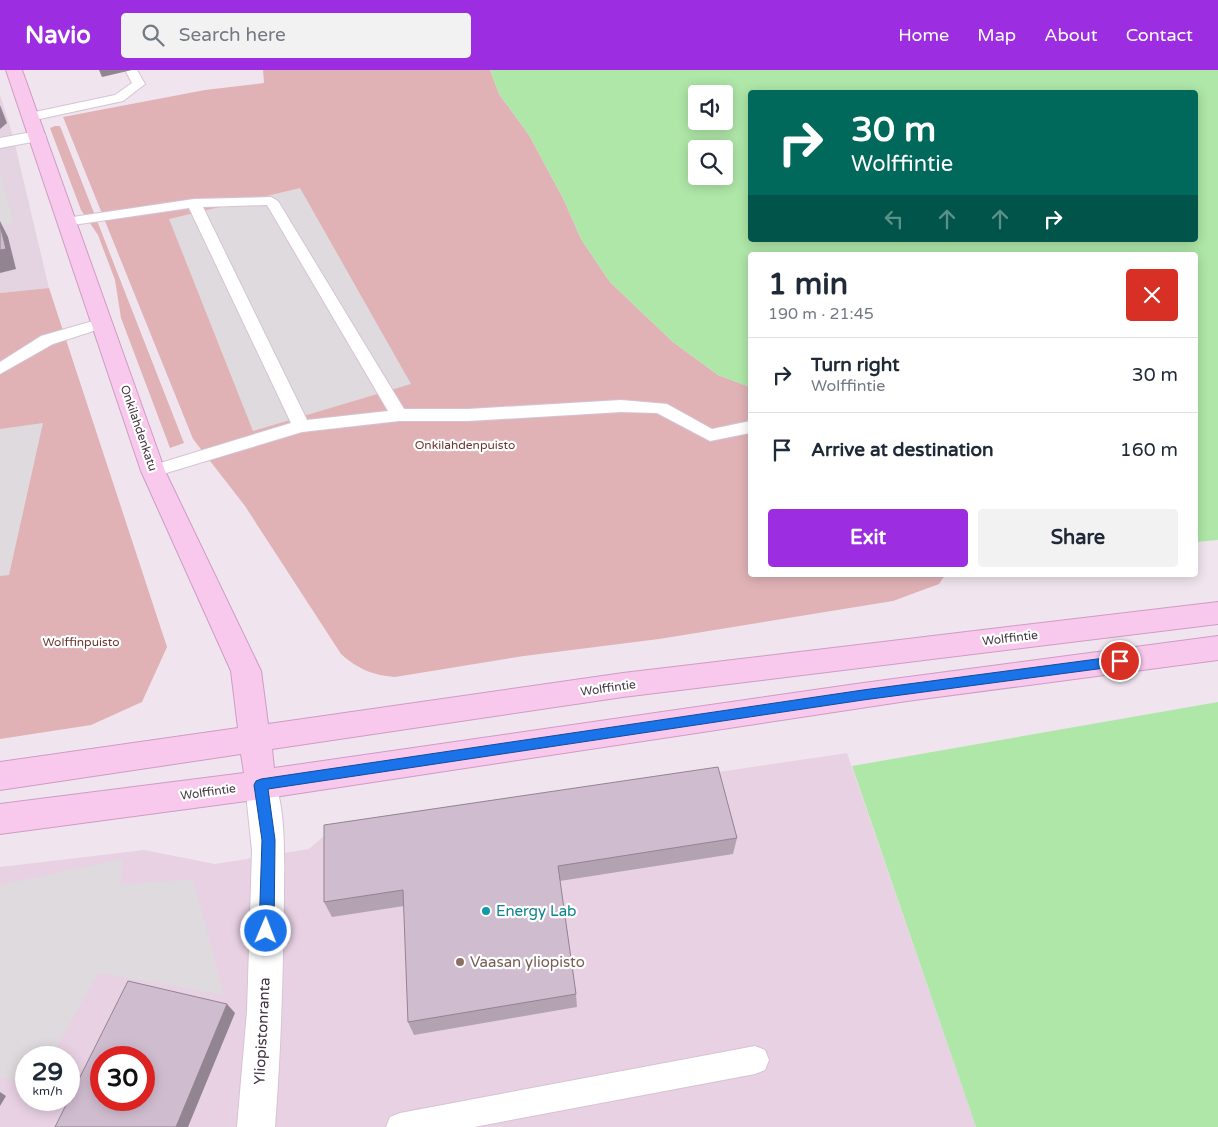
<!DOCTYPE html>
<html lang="en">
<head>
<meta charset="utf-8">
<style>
	:root { --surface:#fff; --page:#f2f2f3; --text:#1f2937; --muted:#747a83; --line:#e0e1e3; --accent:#9c2de0 }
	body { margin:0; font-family:"Varela Round",sans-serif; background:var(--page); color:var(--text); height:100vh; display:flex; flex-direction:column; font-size:19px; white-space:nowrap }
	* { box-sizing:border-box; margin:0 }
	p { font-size:16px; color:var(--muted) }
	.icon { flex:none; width:28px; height:28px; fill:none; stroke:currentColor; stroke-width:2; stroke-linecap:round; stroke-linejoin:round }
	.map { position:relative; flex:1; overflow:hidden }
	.panel { position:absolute; left:748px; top:182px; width:450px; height:325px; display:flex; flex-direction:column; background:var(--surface); border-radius:5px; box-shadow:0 2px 12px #0003 }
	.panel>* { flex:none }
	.top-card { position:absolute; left:748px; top:20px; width:450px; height:152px; border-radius:5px; box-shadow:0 2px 12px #0003; background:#00695c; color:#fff; overflow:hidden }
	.buttons { position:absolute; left:688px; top:15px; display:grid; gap:10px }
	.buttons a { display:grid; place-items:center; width:45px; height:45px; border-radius:5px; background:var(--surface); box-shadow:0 2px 12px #0003; font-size:25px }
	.speed { position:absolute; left:15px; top:976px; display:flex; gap:10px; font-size:25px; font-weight:700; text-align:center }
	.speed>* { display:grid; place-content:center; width:65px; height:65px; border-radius:50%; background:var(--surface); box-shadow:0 2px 12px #0003; line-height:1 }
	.speed small { font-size:12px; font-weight:400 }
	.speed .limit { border:8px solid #d22; background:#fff; color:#111 }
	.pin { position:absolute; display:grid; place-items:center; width:42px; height:42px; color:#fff; margin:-21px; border:2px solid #fff; border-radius:50%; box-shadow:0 1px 5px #0007 }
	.me { position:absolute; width:55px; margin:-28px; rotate:1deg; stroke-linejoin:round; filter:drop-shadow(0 0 4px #0008) }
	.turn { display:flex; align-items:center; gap:18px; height:105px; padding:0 20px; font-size:22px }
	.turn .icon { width:65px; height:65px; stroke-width:2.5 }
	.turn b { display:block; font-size:35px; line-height:42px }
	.lanes { display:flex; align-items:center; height:48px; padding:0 20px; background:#0003; justify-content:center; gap:25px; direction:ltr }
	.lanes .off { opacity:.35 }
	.round { display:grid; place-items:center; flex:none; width:52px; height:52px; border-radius:5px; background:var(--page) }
	.head { display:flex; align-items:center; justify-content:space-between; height:85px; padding:0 20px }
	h1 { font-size:30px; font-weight:800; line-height:38px }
	.cta { display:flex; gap:10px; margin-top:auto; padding:10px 20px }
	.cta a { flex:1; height:58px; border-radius:5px; background:var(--accent); color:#fff; font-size:20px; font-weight:800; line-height:58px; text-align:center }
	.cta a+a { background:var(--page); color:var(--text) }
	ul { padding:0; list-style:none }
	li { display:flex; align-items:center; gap:15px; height:75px; padding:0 20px; border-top:1px solid var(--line) }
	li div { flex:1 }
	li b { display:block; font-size:19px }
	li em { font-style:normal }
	header { display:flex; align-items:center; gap:30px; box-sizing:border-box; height:70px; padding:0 25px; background:var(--accent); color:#fff }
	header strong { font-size:24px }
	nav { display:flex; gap:28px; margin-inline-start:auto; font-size:18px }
	.search { width:350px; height:45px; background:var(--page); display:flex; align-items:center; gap:12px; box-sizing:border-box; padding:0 18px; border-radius:5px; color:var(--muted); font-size:19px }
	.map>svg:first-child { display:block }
	.residential { fill:#e4d4e1 }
	.education { fill:#e8d1e3; fill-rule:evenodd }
	.green { fill:#e0b2b6 }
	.parking { fill:#dfdade }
	.water { fill:#afe7a8; fill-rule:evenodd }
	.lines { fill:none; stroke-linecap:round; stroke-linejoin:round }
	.lane-casing { stroke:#d5c3d3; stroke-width:2 }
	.street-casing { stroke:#d5c3d3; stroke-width:2 }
	.secondary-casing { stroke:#ce9cc4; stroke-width:2 }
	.lane { fill:#fff; fill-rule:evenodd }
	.street { fill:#fff; fill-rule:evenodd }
	.secondary { fill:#f8c8ed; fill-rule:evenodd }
	.wall { fill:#b3a2b2 }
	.shaded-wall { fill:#928491 }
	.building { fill:#d0bccf; stroke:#928491; fill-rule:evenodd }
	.route { fill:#1a73e8; stroke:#114b97 }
	.culture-dot { fill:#0f9aa8; stroke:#fff; stroke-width:2 }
	.education-dot { fill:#8d6e63; stroke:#fff; stroke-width:2 }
	.labels { text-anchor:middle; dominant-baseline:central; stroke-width:4.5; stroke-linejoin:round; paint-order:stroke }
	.street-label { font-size:12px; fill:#423541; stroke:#fff }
	.park-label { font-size:12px; fill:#6c3630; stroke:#fff }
	.near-culture-label { font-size:15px; fill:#0d838f; stroke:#fff; text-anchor:start }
	.near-education-label { font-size:15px; fill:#785e54; stroke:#fff; text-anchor:start }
	.near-street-label { font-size:15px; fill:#423541; stroke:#fff }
</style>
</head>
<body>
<header>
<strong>Navio</strong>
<div class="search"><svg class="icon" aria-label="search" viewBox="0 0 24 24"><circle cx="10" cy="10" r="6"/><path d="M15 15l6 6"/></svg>Search here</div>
<nav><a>Home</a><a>Map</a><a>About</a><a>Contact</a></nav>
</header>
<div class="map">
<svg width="1218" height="1057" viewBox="0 0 1218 1057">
	<rect width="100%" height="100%" fill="#f0e5ee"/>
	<path class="residential" d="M0 25 13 66 49 218 0 223Z"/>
	<path class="education" d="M847 683 976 1057H0V797L144 780 215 794 309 779 332 759ZM26 988H69V1030H26ZM101 988H144V1030H101Z"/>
	<path class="green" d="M263 0H490L499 24 529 65 564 130 581 169 610 212 673 272 718 305 750 317V505H945L939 514 893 531 659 569 524 586 395 607C372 605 358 599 341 584L245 436 193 369 63 47 205 20 264 13Z
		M55 56H60L184 373 170 378 121 248 115 210 98 165 81 140 50 58Z
		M49 218 167 577 142 632 91 655 0 669V223Z"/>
	<path class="parking" d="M0 103 14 153 0 157Z
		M300 118 411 314 253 361 169 149Z
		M43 353 9 505 0 506V359Z
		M122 789 121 815 193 809 224 925 98 903 51 987 26 988V1014L0 1007V815Z"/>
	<path class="water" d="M490 0H1218V470L1195 472V185H750V317L718 305 673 272 610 212 581 169 564 130 529 65 499 24ZM750 22H1195V170H750ZM696 24H724V51H696ZM696 79H724V106H696Z
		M1218 632V1057H976L852 696Z"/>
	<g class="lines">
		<g class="lane-casing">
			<path id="lane" d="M125 0H137L145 14 123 31 30 51 24 47 30 43 115 25 132 13Z
				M271 127 278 131 404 339H468L621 330 667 334 712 359 750 351V363L710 371 657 343 621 342 468 351H399L302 362 153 407 147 405 144 401 147 397 291 353 189 138 66 156 59 152 66 148 194 129ZM267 135 388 341 307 350 203 137Z
				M103 248 111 253 109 256 53 274 0 304V292L41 266Z
				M755 976 765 980 769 990 765 1000 755 1004 474 1057H386L390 1047 400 1043Z"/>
		</g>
		<g class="street-casing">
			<path id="street" d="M37 61 43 62 46 66 43 70 0 78V68Z
				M261 701 272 705C287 736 284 794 284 829 283 905 281 981 275 1057H237L247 941 252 780 245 715 250 705Z"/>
		</g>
		<g class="secondary-casing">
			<path id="secondary" d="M6 0H22L165 401 261 601 268 654 623 603 1218 532V554L623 627 272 679 274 698 863 613 1218 566V590L907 631 261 729 0 764V734L244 703 241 684 0 720V692L238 658 231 601 141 401Z"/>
		</g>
		<use href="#lane" class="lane"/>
		<use href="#street" class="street"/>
		<use href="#secondary" class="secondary"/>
	</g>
	<path class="wall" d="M737 768 733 784 560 811 576 924 577 937 414 965 408 952 404 836 332 847 324 832Z"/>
	<path class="shaded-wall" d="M99 0H132L102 7Z
		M0 35 7 53 0 59Z
		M0 151 8 167 16 199 0 203Z
		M227 934 235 943 188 1057H176Z
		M0 1022 6 1026 0 1036Z"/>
	<path class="building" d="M0 155 6 179 0 180Z
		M718 697 737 768 558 796 576 924 408 952 403 820 324 832V755Z
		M128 911 227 934 176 1057H55ZM101 988H144V1030H101Z"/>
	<path class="route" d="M1120 586 1125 591 1120 596 863 630 268 719 275 770 274 861 271 866 266 868 261 866 259 861 262 770 254 715 256 711 261 709 863 620Z"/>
	<circle class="culture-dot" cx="486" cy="841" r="5"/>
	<circle class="education-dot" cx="460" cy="892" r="5"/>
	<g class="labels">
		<g class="street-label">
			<text transform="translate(139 358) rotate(71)">Onkilahdenkatu</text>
			<text transform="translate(1010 568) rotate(-7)">Wolffintie</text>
			<text transform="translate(608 618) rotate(-8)">Wolffintie</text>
			<text transform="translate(208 722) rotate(-8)">Wolffintie</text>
		</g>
		<g class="park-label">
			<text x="465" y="375">Onkilahdenpuisto</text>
			<text x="81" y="572">Wolffinpuisto</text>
		</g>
		<g class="near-culture-label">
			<text x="496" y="841">Energy Lab</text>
		</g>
		<g class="near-education-label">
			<text x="470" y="892">Vaasan yliopisto</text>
		</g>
		<g class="near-street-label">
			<text transform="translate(262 961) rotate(-87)">Yliopistonranta</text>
		</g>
	</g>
</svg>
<div class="buttons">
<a><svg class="icon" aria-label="sound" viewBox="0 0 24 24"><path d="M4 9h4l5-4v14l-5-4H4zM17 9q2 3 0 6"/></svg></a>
<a><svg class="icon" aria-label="search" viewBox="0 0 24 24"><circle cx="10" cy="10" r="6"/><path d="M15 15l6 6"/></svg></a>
</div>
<div class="speed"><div>29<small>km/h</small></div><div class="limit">30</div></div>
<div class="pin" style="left:1120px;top:591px;background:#d93025"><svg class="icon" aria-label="arrive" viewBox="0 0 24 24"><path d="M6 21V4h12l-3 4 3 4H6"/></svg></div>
<svg class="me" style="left:266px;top:861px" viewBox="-20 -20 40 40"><circle r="17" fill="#1a73e8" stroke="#fff" stroke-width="3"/><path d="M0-11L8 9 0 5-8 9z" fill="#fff"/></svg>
<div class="top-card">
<div class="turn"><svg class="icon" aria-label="right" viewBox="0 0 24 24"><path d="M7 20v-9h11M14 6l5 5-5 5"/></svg><div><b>30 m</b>Wolffintie</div></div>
<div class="lanes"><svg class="icon off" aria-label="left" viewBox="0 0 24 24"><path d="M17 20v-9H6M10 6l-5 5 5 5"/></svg><svg class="icon off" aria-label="ahead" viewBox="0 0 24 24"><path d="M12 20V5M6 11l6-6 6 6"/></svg><svg class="icon off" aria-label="ahead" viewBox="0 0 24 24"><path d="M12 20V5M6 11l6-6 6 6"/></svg><svg class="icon" aria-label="right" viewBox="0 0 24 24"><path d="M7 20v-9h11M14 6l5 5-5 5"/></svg></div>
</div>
<section class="panel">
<div class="head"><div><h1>1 min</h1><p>190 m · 21:45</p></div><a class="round" style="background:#d93025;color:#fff"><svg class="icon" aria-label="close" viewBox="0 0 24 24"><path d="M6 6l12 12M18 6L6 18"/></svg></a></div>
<ul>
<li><svg class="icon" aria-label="right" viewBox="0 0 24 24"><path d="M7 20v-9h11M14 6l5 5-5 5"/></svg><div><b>Turn right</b><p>Wolffintie</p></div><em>30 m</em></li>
<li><svg class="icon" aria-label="arrive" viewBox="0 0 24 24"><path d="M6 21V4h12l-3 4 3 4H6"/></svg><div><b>Arrive at destination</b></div><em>160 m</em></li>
</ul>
<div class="cta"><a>Exit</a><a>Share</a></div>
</section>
</div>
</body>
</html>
